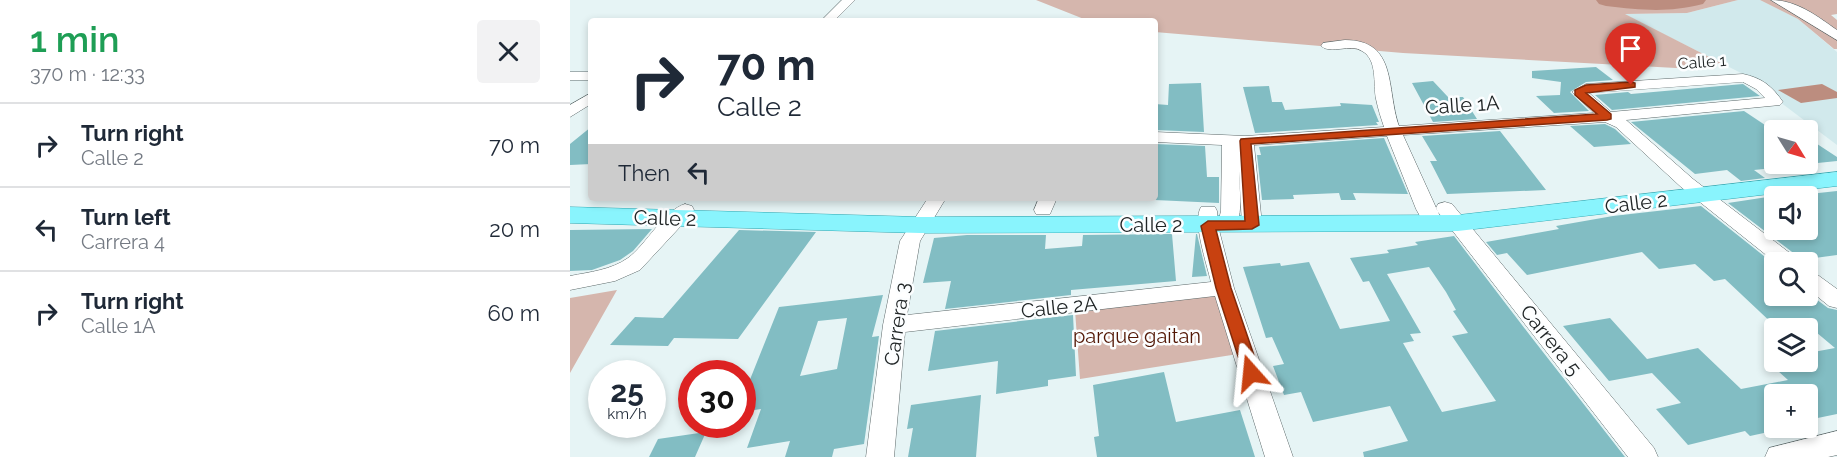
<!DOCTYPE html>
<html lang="en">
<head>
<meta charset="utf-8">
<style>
	:root { --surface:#fff; --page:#f2f2f3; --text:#1f2937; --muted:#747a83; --line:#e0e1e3 }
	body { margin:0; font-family:Raleway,sans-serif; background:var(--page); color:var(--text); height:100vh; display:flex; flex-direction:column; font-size:22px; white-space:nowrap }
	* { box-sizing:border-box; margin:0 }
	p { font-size:20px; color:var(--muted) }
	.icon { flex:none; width:33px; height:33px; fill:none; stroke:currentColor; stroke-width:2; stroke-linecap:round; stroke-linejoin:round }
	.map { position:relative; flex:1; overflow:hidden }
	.sheet { display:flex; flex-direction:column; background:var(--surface); width:570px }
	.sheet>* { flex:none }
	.guide { position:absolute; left:18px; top:18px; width:570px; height:183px; border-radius:6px; box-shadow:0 3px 9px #0003; background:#fff; color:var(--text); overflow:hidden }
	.needle { width:39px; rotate:127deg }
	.controls { position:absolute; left:1194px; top:120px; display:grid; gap:12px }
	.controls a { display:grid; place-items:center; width:54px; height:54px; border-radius:6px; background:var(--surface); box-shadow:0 3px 9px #0003; font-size:30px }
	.speed { position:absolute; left:18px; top:360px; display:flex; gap:12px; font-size:30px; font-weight:700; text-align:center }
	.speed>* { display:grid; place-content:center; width:78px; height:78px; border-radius:50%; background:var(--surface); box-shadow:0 3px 9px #0003; line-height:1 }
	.speed small { font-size:15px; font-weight:400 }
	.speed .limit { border:9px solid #d22; background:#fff; color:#111 }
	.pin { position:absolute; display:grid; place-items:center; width:51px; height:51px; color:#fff; margin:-62px -26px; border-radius:50% 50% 50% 0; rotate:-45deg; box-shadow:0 0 6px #0007 }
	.pin .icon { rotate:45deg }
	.me { position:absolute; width:66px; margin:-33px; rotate:342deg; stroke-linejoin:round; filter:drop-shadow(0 0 4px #0008) }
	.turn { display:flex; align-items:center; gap:21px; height:126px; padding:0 30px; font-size:27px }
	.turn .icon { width:78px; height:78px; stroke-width:2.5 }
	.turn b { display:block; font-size:42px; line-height:51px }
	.then { display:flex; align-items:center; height:57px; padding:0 30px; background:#0003; gap:12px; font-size:22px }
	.round { display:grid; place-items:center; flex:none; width:63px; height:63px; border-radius:6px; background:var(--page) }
	.overview { display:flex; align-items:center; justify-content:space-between; height:102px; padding:0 30px }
	h1 { font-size:36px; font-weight:600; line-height:45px; color:#1e9e55 }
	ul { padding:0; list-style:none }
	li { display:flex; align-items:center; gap:18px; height:84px; padding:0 30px; border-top:2px solid var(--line) }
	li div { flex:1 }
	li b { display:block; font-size:22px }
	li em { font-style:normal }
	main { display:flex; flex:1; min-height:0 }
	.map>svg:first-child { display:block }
	.built { fill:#d1e9ec }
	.green { fill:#d5b6ad }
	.water { fill:#bc8d7f }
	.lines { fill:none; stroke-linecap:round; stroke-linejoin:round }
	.river { fill:#bc8d7f; fill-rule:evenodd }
	.building { fill:#82bdc3; fill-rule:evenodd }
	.minor-casing { stroke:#5d696a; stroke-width:1 }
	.major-casing { stroke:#32a7b1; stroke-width:1 }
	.minor { fill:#fff; fill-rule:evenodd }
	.major { fill:#89f4fd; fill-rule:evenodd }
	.route { fill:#c84110; stroke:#822a0a; stroke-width:1.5 }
	.labels { text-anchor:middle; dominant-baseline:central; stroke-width:5; stroke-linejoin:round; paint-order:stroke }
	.far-street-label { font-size:16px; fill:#212627; stroke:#fcfeff }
	.street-label { font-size:20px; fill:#212627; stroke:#fcfeff }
	.park-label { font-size:20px; fill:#521705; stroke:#fcfeff }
</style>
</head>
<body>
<main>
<section class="sheet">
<div class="overview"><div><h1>1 min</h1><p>370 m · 12:33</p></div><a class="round"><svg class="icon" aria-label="close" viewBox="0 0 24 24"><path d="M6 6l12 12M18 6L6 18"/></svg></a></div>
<ul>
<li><svg class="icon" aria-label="right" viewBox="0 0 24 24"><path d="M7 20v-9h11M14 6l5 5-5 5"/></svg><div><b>Turn right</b><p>Calle 2</p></div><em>70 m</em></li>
<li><svg class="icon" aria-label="left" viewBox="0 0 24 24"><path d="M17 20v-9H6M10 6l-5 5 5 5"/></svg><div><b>Turn left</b><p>Carrera 4</p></div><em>20 m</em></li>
<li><svg class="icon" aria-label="right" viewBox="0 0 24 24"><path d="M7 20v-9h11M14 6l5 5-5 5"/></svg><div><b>Turn right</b><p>Calle 1A</p></div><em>60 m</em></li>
</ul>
</section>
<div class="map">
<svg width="1267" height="457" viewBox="0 0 1267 457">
	<rect width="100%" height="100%" fill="#e6f4f5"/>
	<path class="built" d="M1168 0H1190L1228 19 1267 52V145L1173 74 1054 14 1117 13Z"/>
	<path class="green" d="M466 0H1168L1117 13 1055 14 1151 63 1106 68 833 53 585 32V21H519Z
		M1190 0H1267V14L1261 15 1267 20V49H1264L1228 19Z
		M47 290 0 373V298Z
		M648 290 668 354 510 379 505 310Z"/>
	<path class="water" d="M1252 84 1267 92V98L1231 103 1208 90Z"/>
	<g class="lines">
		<path class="river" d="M1026 0H1136L1133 4C1097 13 1072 10 1036 6L1029 4Z"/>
	</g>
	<path class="building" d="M1026 67 1043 80 1016 82 1000 92 1019 111 984 113 966 96 990 95 991 82 962 78V71Z
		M863 81 878 97H893L907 119 863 122 842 83Z
		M631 83 634 132 585 130V104L598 105 599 84Z
		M1173 84 1190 96 1042 110 1025 95 1058 92 1061 94Z
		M699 86 702 102H712L715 110 771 106 770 103 802 105 809 122H806L808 125 685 133 673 87Z
		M1174 111 1204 131V168L1184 170 1195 178 1171 181 1157 170 1125 174 1061 122Z
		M1035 124 1045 129 1061 144 1024 147 1000 126Z
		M21 127V164L0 165V144Z
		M930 131 976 190 877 194 860 161H867L852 136Z
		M814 138 838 194 783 193 786 200H771L769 193 723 195 724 199 692 200 687 155H691L689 147Z
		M1238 138 1267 157V161L1238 164Z
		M585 144 635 146 637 177H649V203L585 200Z
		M1267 191V255L1230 260 1226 255 1158 203 1204 196V230H1238V196H1221Z
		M1131 206 1204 264V296H1242L1258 308 1267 310V414L1238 420V394H1204V427L1200 428 1203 431 1180 436 1175 431 1118 445 1086 409 1111 403 1082 373 1039 381 993 326 1040 318 1077 359 1128 348 1171 389 1218 380 1198 362H1238V353L1265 348 1234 322 1206 327 1155 279 1144 281 1125 264 1089 269 1072 252 957 275 937 253 927 255 916 242 989 229 986 226 1043 216Z
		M82 229 63 251 50 260 22 270 0 271V230Z
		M169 230 246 232 168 339 104 338 98 346 40 345 65 317 93 318Z
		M602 234 606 281 501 290V295L375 309 381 281 353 283 364 238 397 235H476L475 249 512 246 513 235Z
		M626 234H627L637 276 622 277Z
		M884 236 962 338 1055 457H794L793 452 838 441 820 406 743 422 731 392 714 395 703 366 714 364 702 337 696 338 673 267 710 263 711 266 739 262 770 329 820 321 799 281 793 282 780 258 819 253 817 250 848 245 845 242ZM859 267 876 292 886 310 883 311 898 333 882 336 926 401 872 412 833 343 844 341 840 334 851 333 817 274Z
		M313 295 302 337 309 336 294 444 264 449 262 457H215L220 441 177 448 191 409 172 412V388L177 387 209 307ZM277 318 267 369 230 376 248 321Z
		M503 315 506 376 478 380V386L426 394 428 361 358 371 365 331Z
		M594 372 606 422 670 410 685 457H527L524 437 529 436 523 385Z
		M411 395 406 457H338L343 428 337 429 341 405Z
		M136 432 125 457H79L88 439Z"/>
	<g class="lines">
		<g class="minor-casing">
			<path id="minor" d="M272 0H285L264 21H251Z
				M1201 0C1227 0 1247 16 1267 30V40Z
				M775 40C828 40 816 89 829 126L1024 113 1002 92 1016 84 1173 74C1192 78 1202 86 1213 102L1210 105 1056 120 1123 179 1225 257 1228 262H1205L1111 187 1046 127 1035 122 833 135 873 223 870 227H856L846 209 817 136 684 145 692 225 689 229H675L672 225 669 171C669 189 674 214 664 229L657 231 648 226 664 288 723 457H695L645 296 335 332 324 457H296L313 325 330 241 358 198H376L350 241 337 315 641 282C637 265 622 221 631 207H645L647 211 648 223 651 211 652 145 585 142V132L675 136 814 127C811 118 808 109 806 99 803 84 808 60 792 51 780 43 761 55 751 46L753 43ZM1173 82 1186 89 1195 98 1041 112 1019 93Z
				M0 72H21V80H0Z
				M21 93V104L0 117V105Z
				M469 198H487L480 214H466L464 210Z
				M875 202 882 204 1084 448 1088 457H1058L868 212 866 208 868 204Z
				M115 204 122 206 124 210 122 214 70 270 45 281 0 290V276C20 272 41 270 58 258 76 245 94 210 115 204Z
				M1238 271 1245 273 1267 289V308L1259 306 1238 289Z
				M1267 431V455L1258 457H1195L1199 448Z"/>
		</g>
		<g class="major-casing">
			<path id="major" d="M1267 172V186L888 231 350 233 0 223V207L350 217 888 215Z"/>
		</g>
		<use href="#minor" class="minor"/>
		<use href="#major" class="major"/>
	</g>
	<path class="route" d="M1061 82 1065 83V87L1016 93 1041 114V119L1037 120 681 144 689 225 682 229 646 230 661 288 690 373 687 378 681 380 675 378 646 288 631 226 638 221H675L670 141 671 139 1027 114 1005 95V90L1016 85Z"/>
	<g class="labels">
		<g class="far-street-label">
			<text transform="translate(1132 62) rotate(-4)">Calle 1</text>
		</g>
		<g class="street-label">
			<text transform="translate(892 105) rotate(-4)">Calle 1A</text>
			<text transform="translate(1066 203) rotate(-7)">Calle 2</text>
			<text transform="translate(95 218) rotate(2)">Calle 2</text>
			<text x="581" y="225">Calle 2</text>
			<text transform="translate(489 307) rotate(-6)">Calle 2A</text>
			<text transform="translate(327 324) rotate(-82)">Carrera 3</text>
			<text transform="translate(981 340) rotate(51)">Carrera 5</text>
		</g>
		<g class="park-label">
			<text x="567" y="336">parque gaitan</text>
		</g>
	</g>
</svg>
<div class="controls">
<a><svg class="needle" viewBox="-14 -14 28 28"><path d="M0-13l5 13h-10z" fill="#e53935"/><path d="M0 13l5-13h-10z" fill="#747a83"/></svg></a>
<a><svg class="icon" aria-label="sound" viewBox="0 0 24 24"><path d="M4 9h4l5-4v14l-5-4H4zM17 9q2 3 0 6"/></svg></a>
<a><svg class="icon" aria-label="search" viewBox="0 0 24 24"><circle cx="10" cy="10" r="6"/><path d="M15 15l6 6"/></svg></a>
<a><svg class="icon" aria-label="layers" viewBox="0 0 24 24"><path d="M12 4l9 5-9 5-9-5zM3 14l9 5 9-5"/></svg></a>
<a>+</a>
</div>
<div class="speed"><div>25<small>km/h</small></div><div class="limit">30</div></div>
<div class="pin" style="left:1061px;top:85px;background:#d93025"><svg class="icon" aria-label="arrive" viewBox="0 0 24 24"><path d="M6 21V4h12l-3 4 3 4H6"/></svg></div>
<svg class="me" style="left:681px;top:373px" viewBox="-20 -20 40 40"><path d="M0-17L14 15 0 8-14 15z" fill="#c84110" stroke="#fff" stroke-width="4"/></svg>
<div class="guide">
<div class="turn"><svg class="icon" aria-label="right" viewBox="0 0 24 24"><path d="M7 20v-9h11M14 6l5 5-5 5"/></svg><div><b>70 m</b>Calle 2</div></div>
<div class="then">Then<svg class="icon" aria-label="left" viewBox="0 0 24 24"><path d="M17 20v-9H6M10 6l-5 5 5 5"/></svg></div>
</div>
</div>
</main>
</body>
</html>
